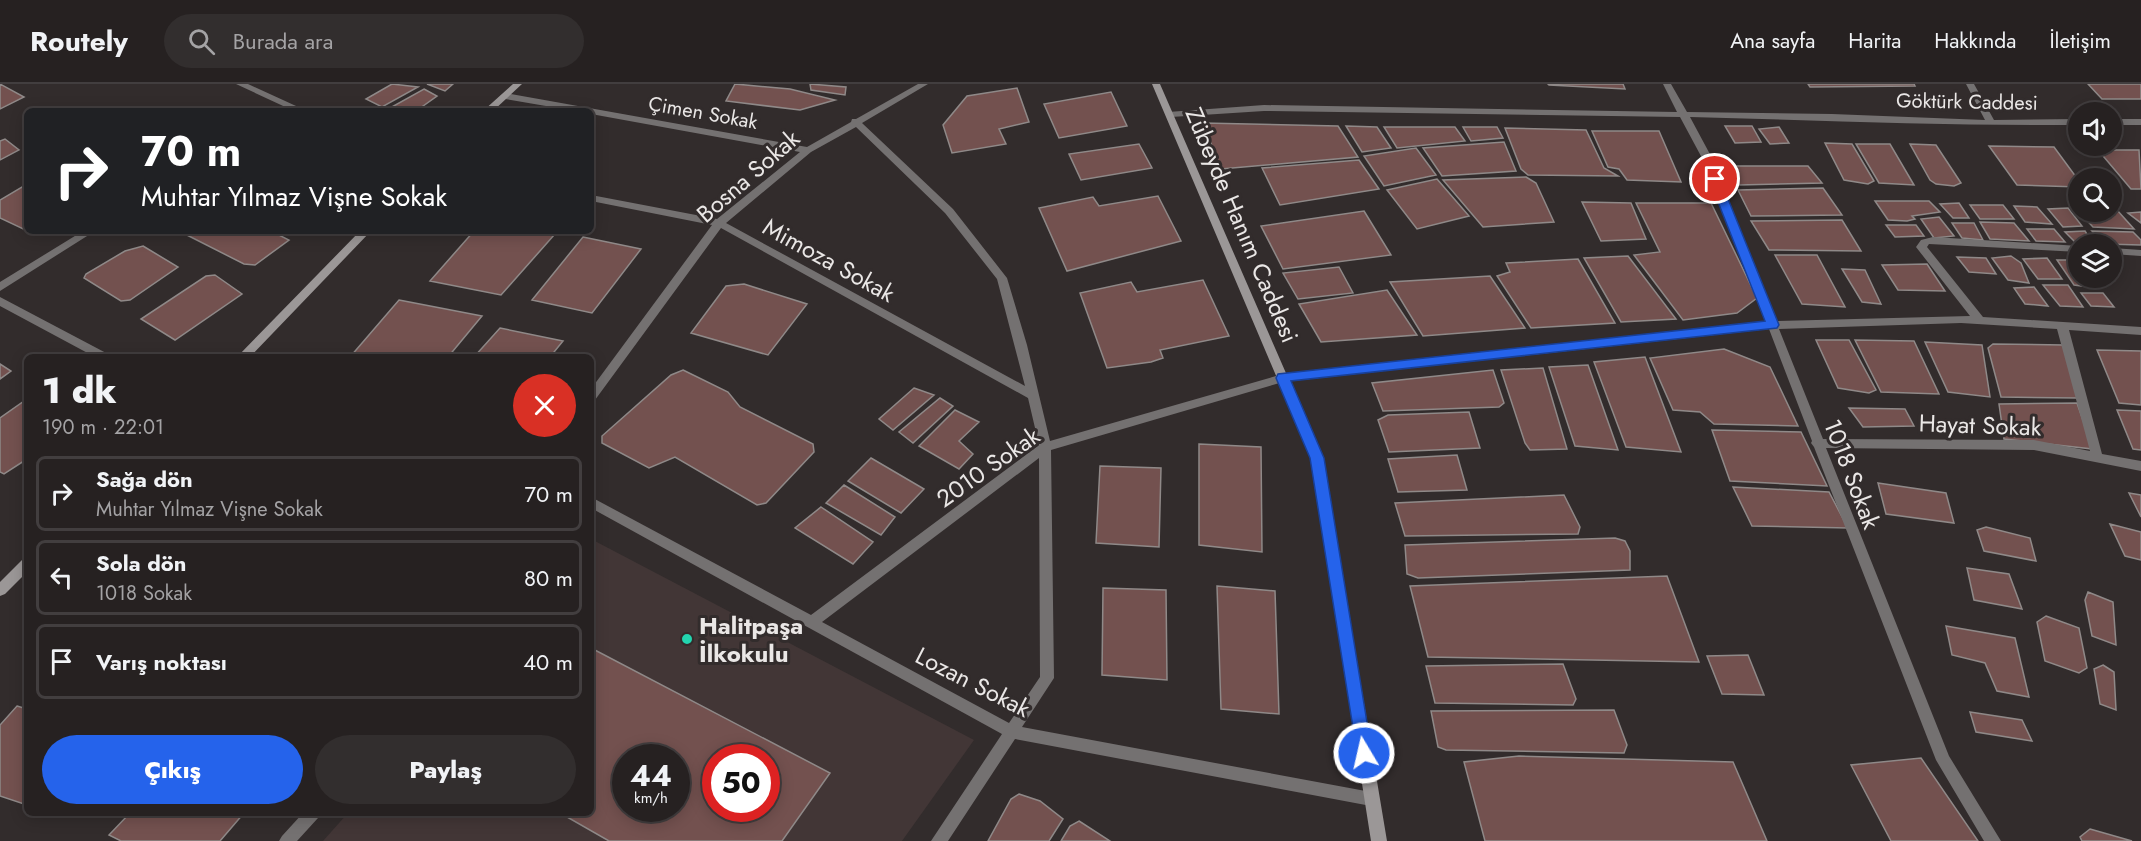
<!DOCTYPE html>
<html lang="tr">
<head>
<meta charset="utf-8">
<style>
	:root { --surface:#262121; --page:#322e2e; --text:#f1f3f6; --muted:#a4a3a5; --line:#423e3f; --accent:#2563eb }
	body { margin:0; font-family:Jost,sans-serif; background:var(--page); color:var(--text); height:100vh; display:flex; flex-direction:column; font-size:22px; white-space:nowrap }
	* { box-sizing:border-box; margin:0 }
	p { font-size:20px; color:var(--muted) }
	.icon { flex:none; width:33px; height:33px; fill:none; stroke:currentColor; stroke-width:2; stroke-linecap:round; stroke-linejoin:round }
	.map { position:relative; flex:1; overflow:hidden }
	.panel { position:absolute; left:24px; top:270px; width:570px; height:462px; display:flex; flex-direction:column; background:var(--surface); border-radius:9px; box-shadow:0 3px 15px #0003,0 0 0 2px var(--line) }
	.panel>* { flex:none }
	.guide { position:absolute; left:24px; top:24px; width:570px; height:126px; border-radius:9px; box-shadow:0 3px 15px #0003,0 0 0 2px var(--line); background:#202124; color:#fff; overflow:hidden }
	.controls { position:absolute; left:2068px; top:18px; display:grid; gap:12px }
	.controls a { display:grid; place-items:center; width:54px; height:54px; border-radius:50%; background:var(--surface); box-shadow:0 3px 15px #0003,0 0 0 2px var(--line); font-size:30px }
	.speed { position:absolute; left:612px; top:660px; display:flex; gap:12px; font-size:30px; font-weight:700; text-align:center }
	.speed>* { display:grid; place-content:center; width:78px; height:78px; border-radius:50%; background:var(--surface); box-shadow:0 3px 15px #0003,0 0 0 2px var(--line); line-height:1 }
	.speed small { font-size:15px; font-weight:400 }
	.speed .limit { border:9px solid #d22; background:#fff; color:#111 }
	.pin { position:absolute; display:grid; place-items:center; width:51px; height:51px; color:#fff; margin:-26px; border:3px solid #fff; border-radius:50%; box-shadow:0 2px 6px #0007 }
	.me { position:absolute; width:66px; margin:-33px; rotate:351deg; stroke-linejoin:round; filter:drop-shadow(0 0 4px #0008) }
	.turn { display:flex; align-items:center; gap:21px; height:126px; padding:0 18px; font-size:27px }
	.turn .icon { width:78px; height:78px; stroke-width:2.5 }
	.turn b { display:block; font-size:42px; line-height:51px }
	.round { display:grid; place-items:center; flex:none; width:63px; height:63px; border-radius:32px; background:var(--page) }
	.head { display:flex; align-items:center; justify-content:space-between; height:102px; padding:0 18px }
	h1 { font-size:36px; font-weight:800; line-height:45px }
	.button { display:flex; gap:12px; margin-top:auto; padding:12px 18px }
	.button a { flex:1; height:69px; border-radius:36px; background:var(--accent); color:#fff; font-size:24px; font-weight:800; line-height:69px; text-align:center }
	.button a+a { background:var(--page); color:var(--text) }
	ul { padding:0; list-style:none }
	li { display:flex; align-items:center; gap:18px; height:75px; margin:0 12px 9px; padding:0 6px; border:3px solid var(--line); border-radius:9px }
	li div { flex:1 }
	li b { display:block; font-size:22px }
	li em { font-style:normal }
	header { display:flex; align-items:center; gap:36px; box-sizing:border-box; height:84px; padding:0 30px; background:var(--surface); border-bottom:2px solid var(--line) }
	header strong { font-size:28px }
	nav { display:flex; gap:33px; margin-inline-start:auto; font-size:21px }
	.search { width:420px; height:54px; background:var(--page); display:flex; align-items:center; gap:15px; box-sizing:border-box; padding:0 21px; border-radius:33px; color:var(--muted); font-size:22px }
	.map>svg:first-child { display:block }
	.built { fill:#423636; fill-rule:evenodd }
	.building { fill:#73514f; stroke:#8f8988; stroke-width:1.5; fill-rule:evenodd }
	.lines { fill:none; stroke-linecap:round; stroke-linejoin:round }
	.street { fill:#747171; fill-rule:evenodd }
	.secondary { fill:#9b9797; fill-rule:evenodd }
	.route { fill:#2563eb; stroke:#184099; stroke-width:1.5 }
	.poi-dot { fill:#23d5af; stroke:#322c2c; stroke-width:2 }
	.labels { text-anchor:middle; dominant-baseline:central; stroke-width:6; stroke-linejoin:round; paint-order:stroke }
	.far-street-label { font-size:20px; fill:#eae7e6; stroke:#322c2c }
	.street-label { font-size:24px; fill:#eae7e6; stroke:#322c2c }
	.poi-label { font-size:24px; font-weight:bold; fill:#eae7e6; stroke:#322c2c; text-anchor:start }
</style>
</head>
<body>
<header>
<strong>Routely</strong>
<div class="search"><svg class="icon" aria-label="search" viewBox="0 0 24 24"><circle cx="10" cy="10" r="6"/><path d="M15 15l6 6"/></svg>Burada ara</div>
<nav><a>Ana sayfa</a><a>Harita</a><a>Hakkında</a><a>İletişim</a></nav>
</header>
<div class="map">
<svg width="2141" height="757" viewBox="0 0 2141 757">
	<rect width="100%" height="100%" fill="#322c2c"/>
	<path class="built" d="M591 455 974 656 902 757H323L348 729H591ZM626 674H676V724H626ZM716 674H766V724H716Z"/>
	<path class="building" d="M0 0 24 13 0 25Z
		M392 0 418 3 382 23 366 15Z
		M427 0H453L445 7Z
		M735 0 790 5 835 16 800 26 726 17Z
		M810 0 846 3 845 11 811 6Z
		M1548 0H1623L1625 5 1549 1Z
		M1808 0H1914L1915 2 1810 3Z
		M2088 0H2141V15H2102Z
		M1017 4 1029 38 999 45 1006 60 952 69 943 41 967 12Z
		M424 5 437 12 416 27H396L390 24Z
		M1111 8 1127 42 1059 54 1044 20Z
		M1203 39 1338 42 1358 73 1221 85Z
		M1346 42 1377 43 1391 64 1362 68Z
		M1725 42H1752L1761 58 1735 59Z
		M1384 43H1455L1465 57 1397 64Z
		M1463 43H1497L1503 54 1471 57Z
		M1779 43 1789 59 1770 60 1759 45Z
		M1505 44 1586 46 1604 84 1618 92 1528 91 1521 85Z
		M1592 47H1659L1681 98 1627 96 1619 85 1608 83Z
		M5 55 19 66 0 76V57Z
		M1504 58 1516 87 1442 92 1423 64Z
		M1825 59 1852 60 1874 97 1868 100 1844 96Z
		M1139 60 1152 84 1081 96 1069 70Z
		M1856 60H1890L1914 101 1879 99Z
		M1910 60 1936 61 1961 99 1954 102 1936 100 1930 96Z
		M1989 62 2054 63 2079 97V103L2017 101Z
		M1416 64 1436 91 1384 102 1364 72Z
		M2098 66H2139L2141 105H2131Z
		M1359 76 1379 105 1280 121 1262 84Z
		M1724 82H1808L1822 99 1738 101Z
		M1526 93 1536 99 1554 138 1483 143 1443 96Z
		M1437 95 1469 132 1417 145 1387 106Z
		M27 100V147H43L36 151 0 134V116Z
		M1823 104 1842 131 1751 132 1738 106Z
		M1158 112 1181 157 1067 187 1039 124 1093 113 1099 122Z
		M1875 117H1929L1940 128 1912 132 1915 135 1907 137 1888 136Z
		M1582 118 1631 119 1646 155 1601 157Z
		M1636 119H1711L1757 214 1737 229 1683 236 1634 171 1660 168Z
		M1959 119 1969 134H1953L1940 120Z
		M1970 121H2003L2014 135H1980Z
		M2014 122 2037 123 2052 140 2025 138Z
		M2068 124 2082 142 2063 143 2048 125Z
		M2112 126H2117L2134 145 2093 143 2079 128Z
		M1364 127 1391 171 1283 185 1261 142Z
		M2141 128V139L2128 129Z
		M1939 133 1954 152 1934 154 1921 135Z
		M1842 136 1861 167 1769 166 1751 137Z
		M1980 138 2014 139 2029 157 1990 155Z
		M1952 139H1974L1983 156 1962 154Z
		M1886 141H1916L1924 152 1895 153Z
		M2027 145H2054L2065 158 2036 157Z
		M179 147H271L289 156 255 181 244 180Z
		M474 147H540L555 150 501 211 430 197Z
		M2085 147 2093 160 2078 161 2065 148Z
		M2092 147 2133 148 2141 156V161L2105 160Z
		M583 153 641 165 592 229 532 216Z
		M143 162 178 183 130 216 121 217 84 194 86 190 125 167Z
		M1775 171H1817L1845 223 1802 220Z
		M1628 172 1676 235 1621 238 1584 174Z
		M2011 172 2021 179 2029 199 2008 196 1992 174Z
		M1957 173 1986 174 1996 190 1969 188Z
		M2047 174 2062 195H2038L2023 175Z
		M1578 175 1615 239 1531 244 1497 192 1510 188 1506 179Z
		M2057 176H2079V194H2091L2097 204 2074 201Z
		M1927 180 1945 207 1898 206 1882 181Z
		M1339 183 1353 209 1298 215 1283 189Z
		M1842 185 1865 186 1881 220 1862 218Z
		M215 191 242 210 175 256 141 235 206 192Z
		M1490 192 1525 244 1423 252 1390 198Z
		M1203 196 1229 252 1160 266 1163 274 1151 278 1107 284 1080 209 1131 198 1137 208Z
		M744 200 807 220 768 271 691 249 726 202Z
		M2043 201H2068L2083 223 2060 222Z
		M2034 203 2048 222 2025 220 2014 204Z
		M1387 206 1417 251 1321 258 1299 220Z
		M2081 209H2103L2114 223 2091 222Z
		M399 216 482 232 448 273H350Z
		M500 244 563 257 550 273H474Z
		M1816 256H1849L1876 306 1869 309 1838 304Z
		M1855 256 1914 257 1939 310 1881 308Z
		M1925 258 1982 261 1990 313 1948 308Z
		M1993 260 2064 261 2078 314 2001 313 1988 264Z
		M1724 265 1770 283 1798 342 1714 340 1700 328 1673 326 1650 274Z
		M2097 266 2141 267V321L2119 319Z
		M1645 273 1681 368 1626 363 1594 278Z
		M0 280 11 287 0 295Z
		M1588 281 1618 366 1575 362 1549 283Z
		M1543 284 1567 365 1530 366 1525 359 1501 286Z
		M683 286 728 308 740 323 813 360 814 368 766 419 757 421 675 373 649 384 602 359V352L671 291Z
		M1493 286 1504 319 1499 323 1383 327 1372 299Z
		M914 304 934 311 893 346 879 335Z
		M940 314 953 322 913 359 899 348Z
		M27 315V375L4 390 0 388V334Z
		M2077 319 2093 365 2004 355 1999 320Z
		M1849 324 1905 325 1914 342 1863 343Z
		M955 326 979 338 959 357 973 370 959 385 919 362Z
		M2117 326 2141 327V366L2133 365Z
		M1469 328 1480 364 1389 368 1378 336 1388 331Z
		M1712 346 1801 348 1827 402 1730 397Z
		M1199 360 1261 363 1262 468 1199 461Z
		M1457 371 1467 406 1398 408 1388 375Z
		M871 374 924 405 901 429 848 397Z
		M1100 382 1161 384 1159 463 1096 459Z
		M1878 399 1946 409 1954 439 1886 430Z
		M844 401 895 433 881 451 826 419Z
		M1733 403 1829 408 1848 444 1752 442Z
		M2129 409 2141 411V433Z
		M1564 411 1580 443 1578 450 1405 452 1395 419Z
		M821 423 873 458 853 480 795 444Z
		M2110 440 2141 448V476L2125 472Z
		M1986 443 2030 454 2036 477 1984 467 1977 446Z
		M1615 454 1625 457 1630 467V486L1418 494 1407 490 1405 461Z
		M1967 484 2009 490 2022 525 1974 516Z
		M1667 492 1699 578 1428 573 1410 502Z
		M1217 502 1275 507 1279 630 1221 625Z
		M1103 504 1166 506 1167 596 1102 591Z
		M2088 508 2113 518 2116 561 2092 552 2085 516Z
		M2046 532 2079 544 2087 584 2079 589 2045 577 2037 538Z
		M1946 542 2015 554 2029 613 1997 607 1985 579 1952 571Z
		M591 564 830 689 782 757H609L560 729H591ZM626 674H676V724H626ZM716 674H766V724H716Z
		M1748 571 1764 611 1722 610 1707 572Z
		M1563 580 1576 615 1573 621 1435 619 1426 582Z
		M2103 581 2114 588 2116 626 2100 620 2094 585Z
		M17 622 27 625V721L0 712V641Z
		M1614 626 1627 661 1624 669 1446 666 1438 663 1431 627Z
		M1970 628 2022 636 2032 657 1976 648Z
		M1519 672 1733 678 1767 757H1485L1464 678Z
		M1921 674 1978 757H1891L1851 681Z
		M1019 710 1040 717 1063 735 1049 757H988L1011 715Z
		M130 729H244L220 757H121L109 751Z
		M1079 737 1110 757H1061L1070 742Z
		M2090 745 2132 757H2082L2080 753Z"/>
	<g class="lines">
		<path class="street" d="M236 0H248L307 27H294Z
			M918 0H928L862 39 953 125 1007 194 1027 261 1050 357 1283 290 1766 238 1702 74 1680 33 1264 27 1171 33 1168 32V28L1264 21 1677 28 1663 0H1671L1687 28 1832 30 1985 36 1966 0H1974L1994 36 2079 35V41C1949 42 1819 36 1690 33L1712 74 1776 237 1970 232 1916 163 1921 156 1933 153 2079 162V168L1929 160 1927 163 1983 233 2141 243V251L2069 246 2102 370 2141 377V387L2034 366 1826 364 1949 672 2001 757H1984L1936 676 1814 363 1811 359 1812 357 1769 245 1283 298 1051 366 1054 594 1022 643 1371 708 1376 710 1378 715 1376 720 1371 722 1015 655 948 757H931L1002 650 591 424V413L811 531 1039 361 1028 314 721 144 595 316 591 317V305L712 141 591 117V111L717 135 800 68 591 30V27H575L505 15 500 12 505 9 807 63 851 38 852 35H856ZM856 43 945 129 997 195 1025 302 726 139 811 68ZM1961 239 2057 245 2090 367 2034 356 1823 355 1779 245ZM1039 374 1040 593 1009 639 822 538Z
			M2112 35H2141V41H2112Z
			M83 147H95L0 207V198Z
			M2112 164 2141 166V172L2112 170Z
			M0 213 108 270 110 273H95L0 222Z
			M303 729H320L318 734 297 757H279L282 752Z"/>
		<path class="secondary" d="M513 0H522L493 27H483Z
			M1152 0H1160L1323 374 1387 757H1371L1311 374Z
			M360 147H371L250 273H237Z
			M27 475V488L5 510 0 512V498L22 476Z"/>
	</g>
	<path class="route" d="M1715 92 1720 95 1779 241 1777 244 1291 297 1324 374 1372 669 1369 675 1364 677 1358 675 1310 374 1276 294 1278 290 1765 237 1709 95Z"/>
	<circle class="poi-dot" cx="687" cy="555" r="6"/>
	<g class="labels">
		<g class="far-street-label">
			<text transform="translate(1967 18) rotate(1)">Göktürk Caddesi</text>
			<text transform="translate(703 29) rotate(10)">Çimen Sokak</text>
		</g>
		<g class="street-label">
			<text transform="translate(748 92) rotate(-41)">Bosna Sokak</text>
			<text transform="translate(1242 141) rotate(67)">Zübeyde Hanım Caddesi</text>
			<text transform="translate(829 176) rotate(29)">Mimoza Sokak</text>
			<text transform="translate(1980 341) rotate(2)">Hayat Sokak</text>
			<text transform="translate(988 383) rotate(-35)">2010 Sokak</text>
			<text transform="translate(1852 390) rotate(69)">1018 Sokak</text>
			<text transform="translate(973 598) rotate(27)">Lozan Sokak</text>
		</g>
		<g class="poi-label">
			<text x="699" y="541">Halitpaşa<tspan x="699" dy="28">İlkokulu</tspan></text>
		</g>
	</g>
</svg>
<div class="controls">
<a><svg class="icon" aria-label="sound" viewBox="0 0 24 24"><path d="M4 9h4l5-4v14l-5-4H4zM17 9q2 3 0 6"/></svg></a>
<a><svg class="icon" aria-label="search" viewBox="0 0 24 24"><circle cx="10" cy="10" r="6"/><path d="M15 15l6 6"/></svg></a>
<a><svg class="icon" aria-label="layers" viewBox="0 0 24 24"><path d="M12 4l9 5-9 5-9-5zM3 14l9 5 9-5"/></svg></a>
</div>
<div class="speed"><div>44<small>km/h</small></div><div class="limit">50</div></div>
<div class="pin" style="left:1715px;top:95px;background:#d93025"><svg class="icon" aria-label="arrive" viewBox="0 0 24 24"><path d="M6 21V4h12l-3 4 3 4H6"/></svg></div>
<svg class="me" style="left:1364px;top:669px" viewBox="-20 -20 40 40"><circle r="17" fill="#2563eb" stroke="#fff" stroke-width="3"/><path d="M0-11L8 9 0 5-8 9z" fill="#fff"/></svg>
<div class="guide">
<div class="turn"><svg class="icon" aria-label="right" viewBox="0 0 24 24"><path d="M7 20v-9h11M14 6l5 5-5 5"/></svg><div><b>70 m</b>Muhtar Yılmaz Vişne Sokak</div></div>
</div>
<section class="panel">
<div class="head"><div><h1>1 dk</h1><p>190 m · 22:01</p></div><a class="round" style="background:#d93025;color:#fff"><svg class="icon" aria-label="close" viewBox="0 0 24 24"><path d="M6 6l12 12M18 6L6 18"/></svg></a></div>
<ul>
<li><svg class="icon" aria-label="right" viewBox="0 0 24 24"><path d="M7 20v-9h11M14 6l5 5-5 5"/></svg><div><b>Sağa dön</b><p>Muhtar Yılmaz Vişne Sokak</p></div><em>70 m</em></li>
<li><svg class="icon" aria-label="left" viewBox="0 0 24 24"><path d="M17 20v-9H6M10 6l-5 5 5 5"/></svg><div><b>Sola dön</b><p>1018 Sokak</p></div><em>80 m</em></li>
<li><svg class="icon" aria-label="arrive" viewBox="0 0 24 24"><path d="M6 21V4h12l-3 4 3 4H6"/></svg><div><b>Varış noktası</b></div><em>40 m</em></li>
</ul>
<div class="button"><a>Çıkış</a><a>Paylaş</a></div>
</section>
</div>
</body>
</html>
